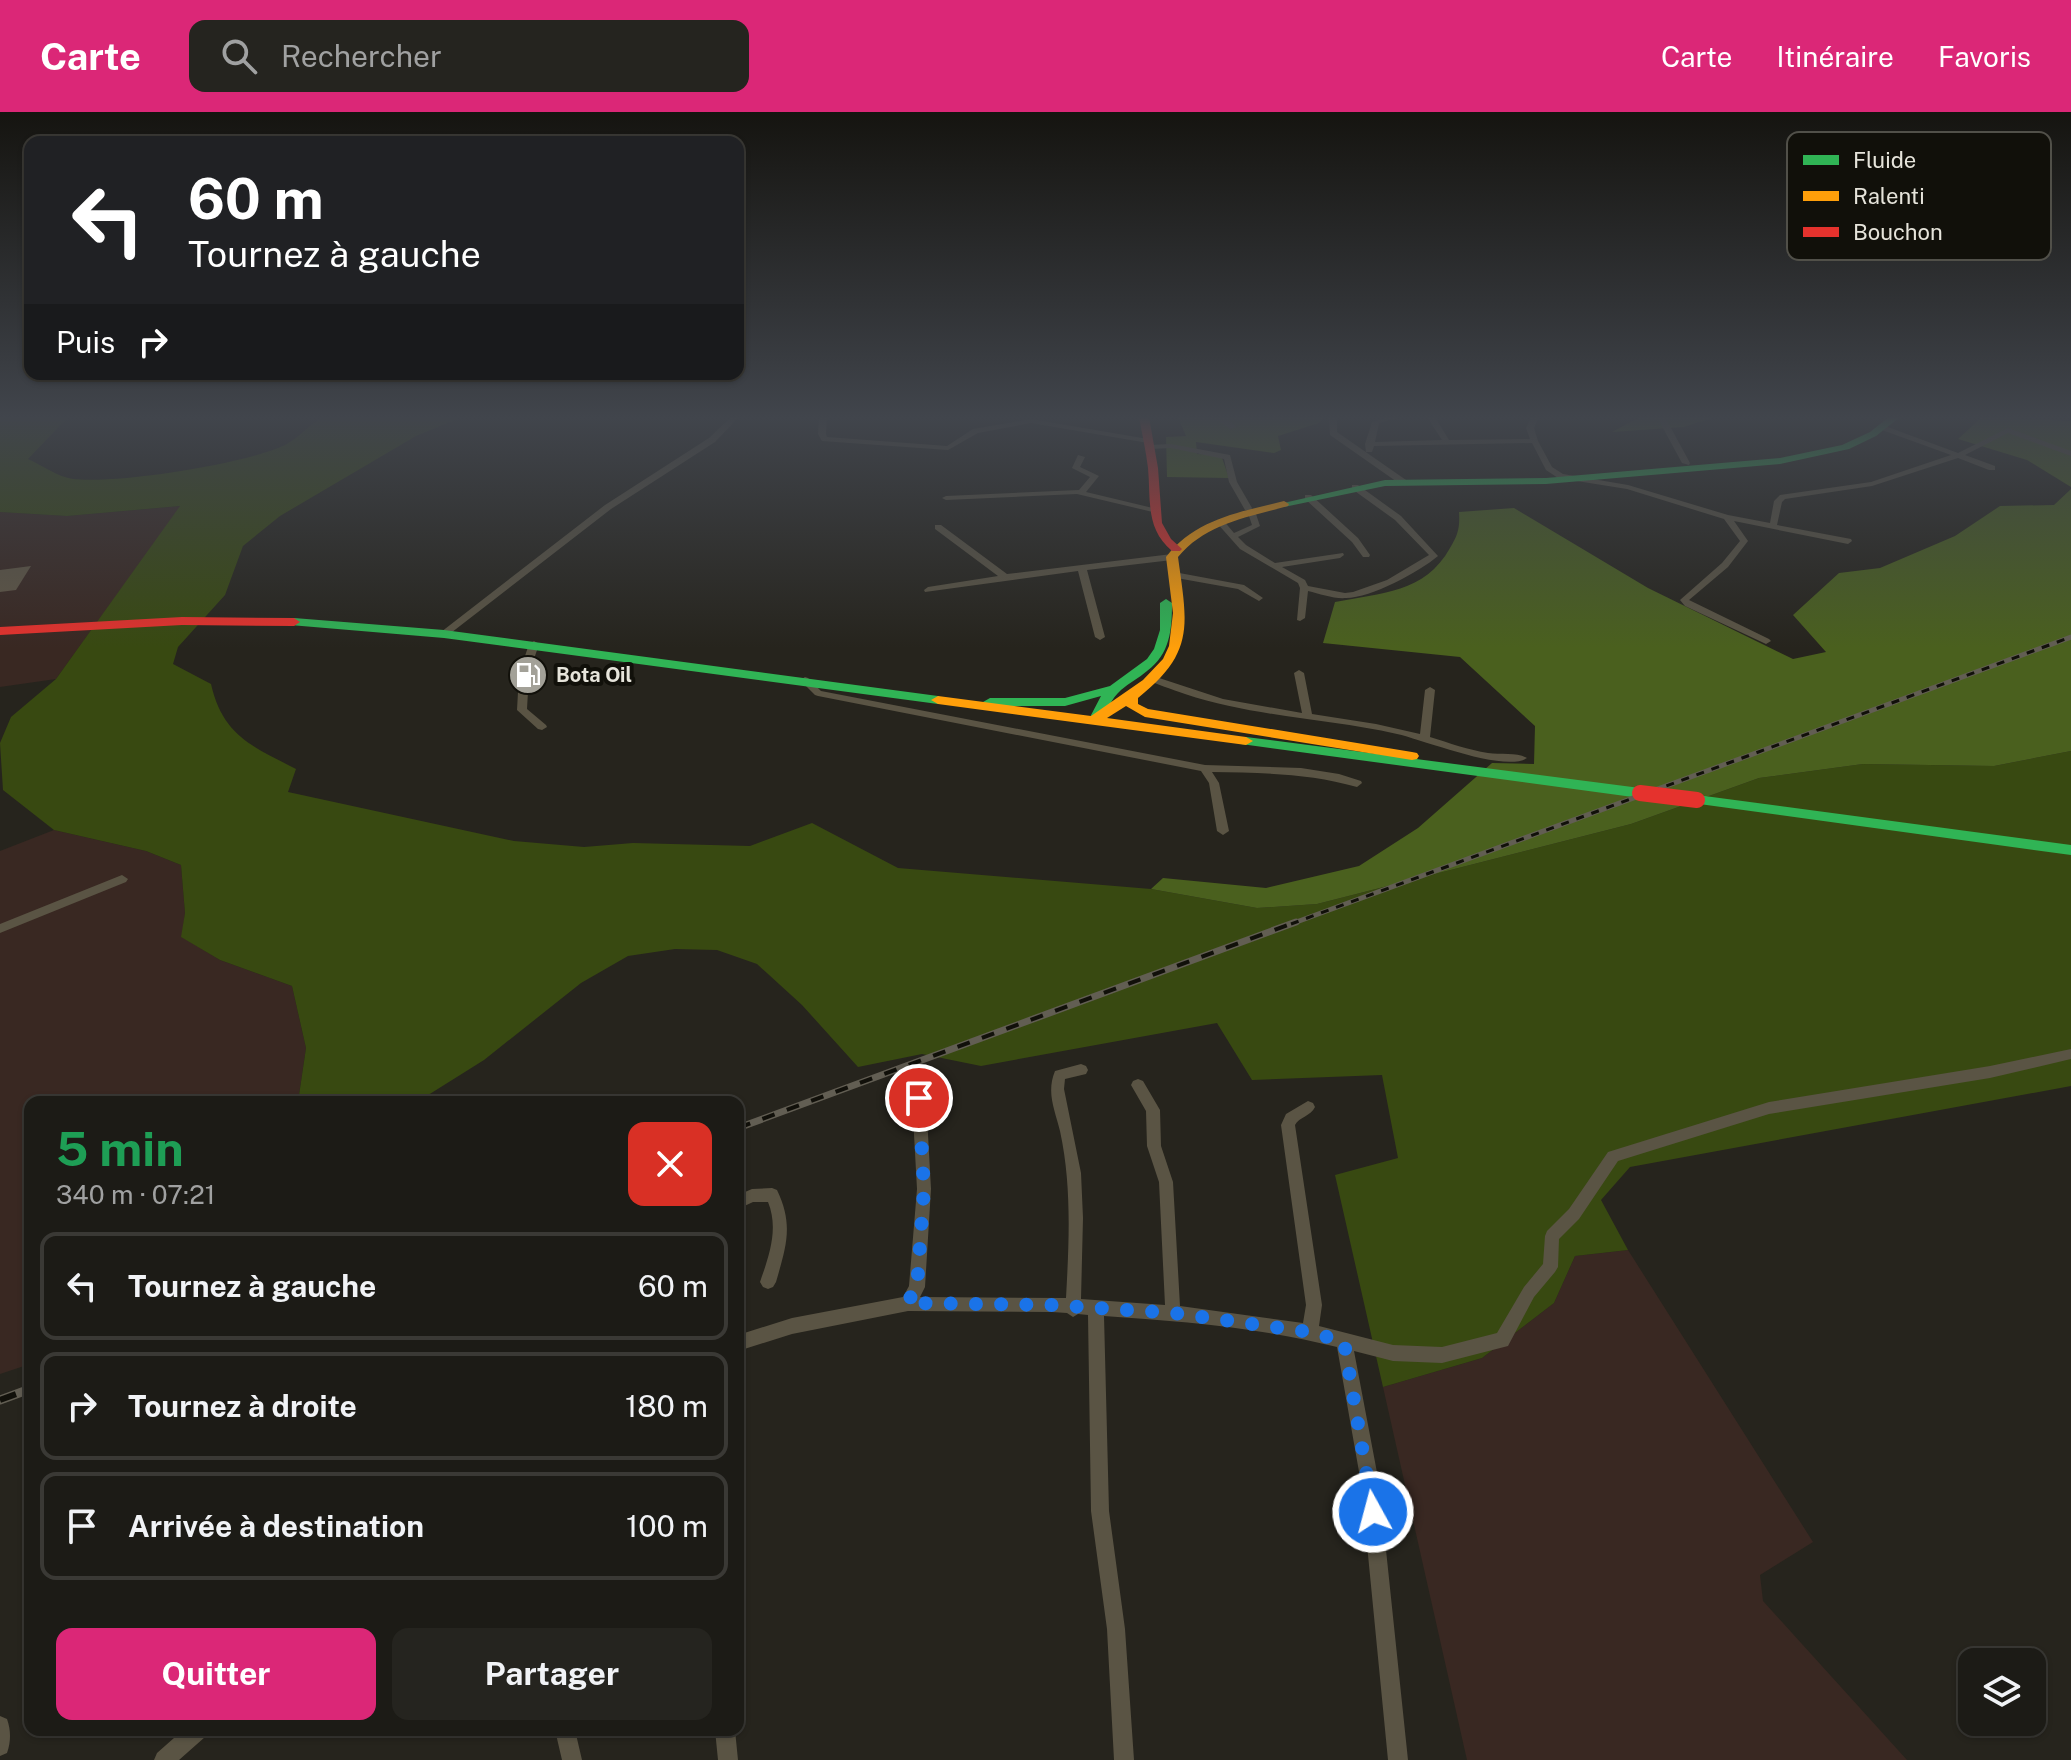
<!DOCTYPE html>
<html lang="fr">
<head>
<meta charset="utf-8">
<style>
	:root { --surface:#1c1b16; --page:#25241f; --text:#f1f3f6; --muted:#a0a1a1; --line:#3a3935; --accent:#db2777 }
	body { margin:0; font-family:"Public Sans",sans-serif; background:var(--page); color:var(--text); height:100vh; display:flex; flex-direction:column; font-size:30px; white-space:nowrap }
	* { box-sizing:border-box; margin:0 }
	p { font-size:26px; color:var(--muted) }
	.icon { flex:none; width:44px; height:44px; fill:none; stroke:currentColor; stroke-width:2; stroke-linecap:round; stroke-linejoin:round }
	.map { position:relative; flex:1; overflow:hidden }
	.details { position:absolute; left:24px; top:984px; width:720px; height:640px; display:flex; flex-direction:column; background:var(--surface); border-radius:16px; box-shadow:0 2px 6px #0004,0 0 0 2px var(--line) }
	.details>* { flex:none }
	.banner { position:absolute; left:24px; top:24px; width:720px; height:244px; border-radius:16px; box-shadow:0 2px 6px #0004,0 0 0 2px var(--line); background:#202124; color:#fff; overflow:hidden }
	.fabs { position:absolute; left:1958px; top:1536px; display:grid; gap:16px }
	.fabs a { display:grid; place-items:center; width:88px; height:88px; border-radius:16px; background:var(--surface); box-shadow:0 2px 6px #0004,0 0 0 2px var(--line); font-size:40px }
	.pin { position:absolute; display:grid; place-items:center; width:68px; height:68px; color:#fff; margin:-34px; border:4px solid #fff; border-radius:50%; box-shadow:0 2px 8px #0007 }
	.me { position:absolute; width:88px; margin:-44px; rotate:353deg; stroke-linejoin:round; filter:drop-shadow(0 0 6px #0008) }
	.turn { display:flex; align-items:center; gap:28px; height:168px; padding:0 32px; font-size:36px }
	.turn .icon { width:104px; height:104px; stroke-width:2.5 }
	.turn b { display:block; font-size:56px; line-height:68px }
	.then { display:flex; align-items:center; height:76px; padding:0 32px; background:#0003; gap:16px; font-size:30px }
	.round { display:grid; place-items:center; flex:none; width:84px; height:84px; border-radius:16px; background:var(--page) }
	.summary { display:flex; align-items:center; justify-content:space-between; height:136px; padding:0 32px }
	h1 { font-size:48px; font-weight:700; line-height:60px; color:#1e9e55 }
	.cta { display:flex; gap:16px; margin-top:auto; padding:16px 32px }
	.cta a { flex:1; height:92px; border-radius:16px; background:var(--accent); color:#fff; font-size:32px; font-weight:700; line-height:92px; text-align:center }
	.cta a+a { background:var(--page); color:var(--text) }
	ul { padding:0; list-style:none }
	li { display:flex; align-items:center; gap:24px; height:108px; margin:0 16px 12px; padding:0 16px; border:4px solid var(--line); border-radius:16px }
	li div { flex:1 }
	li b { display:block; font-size:30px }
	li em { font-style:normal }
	header { display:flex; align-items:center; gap:48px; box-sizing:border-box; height:112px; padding:0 40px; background:var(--accent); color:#fff }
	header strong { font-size:38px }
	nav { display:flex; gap:44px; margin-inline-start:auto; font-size:28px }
	.search { width:560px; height:72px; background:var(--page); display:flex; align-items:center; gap:20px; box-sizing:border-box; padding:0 28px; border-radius:16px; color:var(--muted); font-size:30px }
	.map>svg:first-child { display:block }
	.industrial { fill:#392822 }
	.green { fill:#384911 }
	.forest { fill:#4a601e }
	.building { fill:#605746 }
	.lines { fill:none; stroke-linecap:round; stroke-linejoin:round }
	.street { fill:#5a5444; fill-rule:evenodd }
	.fast { fill:#30b455; fill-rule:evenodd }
	.slow { fill:#ff9f0a; fill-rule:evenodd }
	.jam { fill:#e5322d; fill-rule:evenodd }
	.rail-far2-casing { stroke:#625e53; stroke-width:5 }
	.rail-far1-casing { stroke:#625e53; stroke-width:7 }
	.rail-casing { stroke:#625e53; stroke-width:9 }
	.rail-far2 { stroke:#11100a; stroke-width:3; stroke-dasharray:8; stroke-linecap:butt }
	.rail-far1 { stroke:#11100a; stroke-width:4; stroke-dasharray:13; stroke-linecap:butt }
	.rail { stroke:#11100a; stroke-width:6; stroke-dasharray:17; stroke-linecap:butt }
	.jam-bridge { stroke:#e5322d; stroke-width:16 }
	.route { stroke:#1a73e8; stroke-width:14; stroke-dasharray:0 25.2 }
	.labels { text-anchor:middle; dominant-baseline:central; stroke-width:8; stroke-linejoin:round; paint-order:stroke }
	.far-poi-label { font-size:20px; font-weight:bold; fill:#e6e4db; stroke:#11100a; text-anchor:start }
	.key { fill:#11100a; stroke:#515049; stroke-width:2 }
	.key-label { font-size:22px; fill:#e6e4db }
</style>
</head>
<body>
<header>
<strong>Carte</strong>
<div class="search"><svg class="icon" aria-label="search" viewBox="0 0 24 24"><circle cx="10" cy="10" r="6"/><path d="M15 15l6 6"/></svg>Rechercher</div>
<nav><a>Carte</a><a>Itinéraire</a><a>Favoris</a></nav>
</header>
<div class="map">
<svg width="2071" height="1648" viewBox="0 0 2071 1648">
	<rect width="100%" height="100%" fill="#26241d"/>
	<path class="industrial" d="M181 394 56 567 0 575V400L67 404Z
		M54 718 146 739 181 753 185 801 182 825 220 848 292 874 306 936 298 990H30V1252L0 1262V739Z
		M1628 1138 1813 1430 1760 1463 1763 1489 1907 1648H1467L1383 1275 1482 1246 1554 1191 1575 1144Z"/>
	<path class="green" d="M0 305H68L28 347C42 353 58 365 73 367 117 372 245 352 285 333 299 326 309 312 324 305H462L416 324 280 404 243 434 225 483 178 535 173 552 211 572C223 624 252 634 296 657L288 680 514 729 584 735 633 731 750 734 812 711 898 756 1151 777 1257 796 1317 792 1631 712 1759 666 1863 652 1994 654 2071 639V974L1630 1055 1601 1088 1628 1138 1575 1144 1554 1191 1482 1246 1383 1275 1335 1063 1398 1046 1382 963 1252 968 1217 911 981 954 922 942 858 955 802 893 757 852 717 838 675 837 628 844 581 871 484 948 417 990H298L306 936 292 874 220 848 181 825 185 801 181 753 146 739 54 718 3 678 0 631 11 605 56 567 180 394 67 404 0 400Z"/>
	<path class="forest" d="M1178 305H1324L1319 311 1278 324 1281 338 1274 341 1196 330 1197 342 1221 343 1229 366 1167 365 1166 325 1186 324Z
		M1640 305H1716L1683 315 1612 320Z
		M1982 305 2071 309V375L2027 348 1958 327Z
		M2071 377V639L1994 654 1863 652 1759 666 1631 712 1317 792 1257 796 1151 777 1163 766 1266 776 1359 754 1418 716 1492 651 1534 652 1535 614 1460 545 1323 531 1335 490C1381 481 1425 481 1450 436 1458 423 1460 416 1459 400L1514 396 1648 476 1793 547 1826 540 1793 503 1839 461 1880 456 1955 424 2000 394 2054 393Z"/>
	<path class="building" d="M31 454 16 478 0 480V458Z"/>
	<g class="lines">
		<path class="street" d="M731 305H739L715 330 611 397 447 524H441V520L605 393 709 326Z
			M819 305H827L826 322 827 325 947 334 973 317 1031 307 1148 327 1152 329 1148 331 1031 311 978 321 948 338 822 329 818 322Z
			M1214 305H1223L1237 315 1230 317Z
			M1329 305H1337V320L1406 368V372H1400L1330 323Z
			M1388 305H1401L1379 311 1375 330 1442 328 1427 305H1435L1449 328 1530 327 1526 316 1531 305H1539L1534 316 1538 329 1552 355 1563 362 1628 373 1728 403 1770 411 1774 389 1780 383 1871 370 1951 343 1882 318V314H1885L1958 341 2008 316 2071 339V344L2008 321 1965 343 1995 354V358H1989L1958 346 1872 374 1785 387 1782 390 1777 413 1851 427 1852 429 1848 432 1734 409 1748 429 1728 455 1689 488 1769 527 1771 529 1766 532 1685 494 1680 488 1722 451 1740 429 1724 407 1627 377 1558 366 1546 358 1532 331 1374 334 1372 340H1366L1365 332 1372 310Z
			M1657 305H1665L1690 351 1689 353 1682 351Z
			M1171 332 1230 343 1237 370 1252 396 1251 398H1245L1229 370 1224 347 1171 336 1149 337 1145 335 1149 333Z
			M1078 343 1085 345 1080 355 1099 364 1086 380 1157 397V401L1077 382 946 388 942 386 946 384 1079 378 1090 365 1072 356Z
			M1352 373H1358L1401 404 1438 444C1419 460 1371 486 1346 486 1334 487 1320 482 1308 479L1305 506 1300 509 1297 508 1300 476 1298 471 1240 437 1216 410 1223 408 1234 421 1252 413 1248 401 1255 399 1260 414 1238 425 1246 433 1275 451 1343 441 1344 443 1340 446 1282 455 1305 468 1308 474 1345 481 1353 480 1387 468 1429 443 1395 408 1352 377Z
			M1305 383H1311L1358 426 1370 443 1369 445H1363L1352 430 1305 387Z
			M935 413H941L1007 462 1172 442 1176 445 1172 448 1087 458 1105 525 1100 528 1095 525 1078 459 925 480 924 478 928 475 998 464 935 417Z
			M1174 460 1244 473 1263 486 1259 489 1238 477 1171 465V461Z
			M534 529 539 532 529 562 527 597 546 613 547 615 542 618 538 617 517 598 519 562 529 532Z
			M1299 558 1304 561 1312 602 1376 612 1420 622 1425 578 1430 575 1435 578 1430 625C1449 631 1469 638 1488 641 1501 643 1517 640 1527 646 1505 661 1424 628 1397 622 1326 606 1254 605 1185 582 1172 577 1156 573 1145 566L1150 563 1223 587 1302 601 1294 561Z
			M805 565 808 566 821 579 1205 653 1301 656 1339 662 1361 669 1362 671 1357 675C1309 661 1262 661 1212 660L1219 671 1229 719 1223 723 1217 719 1209 671 1201 659 818 584 815 583 800 568Z
			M122 763 128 767 126 770 0 821V812Z
			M2071 937V947L1990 966 1769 1002 1618 1049 1579 1107 1559 1127 1558 1155 1555 1160 1534 1185 1508 1234 1442 1251 1393 1249 1354 1239 1379 1371 1408 1648H1388L1361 1371 1337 1235C1263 1216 1180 1209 1104 1204L1109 1399 1125 1517 1134 1648H1114L1107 1517 1091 1399 1088 1203 1078 1202 1073 1205 1067 1201 1052 1200 908 1199 792 1222 738 1239V1223L792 1206 903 1185 909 1174 917 1077 912 986 914 982 919 980 924 982 926 986 931 1077 925 1175 920 1185 1066 1186C1069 1131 1072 1074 1060 1019 1055 998 1046 981 1055 959L1081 952 1086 954 1088 958 1086 962 1065 967 1064 977 1081 1061 1083 1106 1081 1187 1165 1193 1159 1070 1147 1034 1146 999 1131 973 1133 969 1138 967 1143 969 1160 998 1161 1034 1173 1070 1180 1194 1303 1211 1306 1193 1281 1013 1286 1002 1308 989 1313 991 1315 995C1311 1004 1299 1005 1295 1013L1322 1193 1319 1214 1393 1233 1442 1235 1497 1221 1524 1175 1543 1152 1545 1124 1547 1119 1569 1097 1608 1040 1769 990 1990 954Z
			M772 1076 777 1078C794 1113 786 1135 776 1170L773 1175 768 1177 763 1175 760 1170C769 1144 779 1117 768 1090H753L738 1097V1083L752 1077Z
			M0 1604 7 1607C11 1618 11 1630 7 1641L0 1644Z
			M183 1618H208L205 1625 179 1648H154L157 1641Z
			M555 1618H575L582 1648H562Z
			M715 1618H735L738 1648H718Z"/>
		<path class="fast" d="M1889 305H1900L1876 324 1849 337 1780 352 1546 372 1385 374 1284 395 1279 392 1385 368 1546 366 1780 346 1842 333 1870 320Z
			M1166 487 1172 491C1172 518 1170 542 1147 559 1139 566 1129 571 1121 578 1111 587 1107 598 1101 610L1096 611 1089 607 1101 584 1065 594H990L983 590 990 586H1065L1110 574 1147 547 1154 537 1160 518V491Z
			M294 506 444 518 938 584 945 588 938 592 444 526 290 513 288 510Z
			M1246 625 1640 676 1647 681 1640 686 1241 632 1239 629Z
			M1697 683 2071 733V743L1692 691 1690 688 1692 685Z"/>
		<path class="slow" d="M1284 389 1289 392 1288 394C1248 405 1205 412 1178 445 1187 512 1196 540 1138 586V592L1148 597 1412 640 1417 641 1419 644 1417 647 1412 648 1145 605 1126 594 1107 606 1246 625 1253 629 1246 633 938 592 931 588 938 584 1091 604 1143 568 1163 547 1169 534 1173 501 1166 445C1195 407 1240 400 1284 389Z"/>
		<path class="jam" d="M1139 305H1149L1158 356 1162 411 1171 427 1182 437 1180 439H1172C1145 416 1151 388 1148 356 1146 339 1142 322 1139 305Z
			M182 505 294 506 300 510 294 514 182 513 0 523V515Z"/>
		<g class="rail-far2-casing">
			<path id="rail-far2" d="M1291 812 2071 525"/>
		</g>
		<g class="rail-far1-casing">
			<path id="rail-far1" d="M738 1016 1296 810"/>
		</g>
		<g class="rail-casing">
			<path id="rail" d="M0 1288 30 1277"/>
		</g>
		<use href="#rail-far2" class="rail-far2"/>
		<use href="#rail-far1" class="rail-far1"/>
		<use href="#rail" class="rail"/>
		<path class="jam-bridge" d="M1640 681 1697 688"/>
	</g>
	<linearGradient id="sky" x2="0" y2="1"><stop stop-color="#151410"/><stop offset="0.57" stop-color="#41454c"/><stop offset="1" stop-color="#41454c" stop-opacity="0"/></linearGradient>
	<rect width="2071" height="536" fill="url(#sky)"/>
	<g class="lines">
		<path class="route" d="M919 986 924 1077 917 1175 907 1191 1052 1193 1173 1201 1310 1220 1344 1230 1373 1400"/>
	</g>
	<defs>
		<g id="fuel-disc" transform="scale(2)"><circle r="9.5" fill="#a3a198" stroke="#11100a"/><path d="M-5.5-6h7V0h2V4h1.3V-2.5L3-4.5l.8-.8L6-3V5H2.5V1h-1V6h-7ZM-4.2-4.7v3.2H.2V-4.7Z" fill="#fff"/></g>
	</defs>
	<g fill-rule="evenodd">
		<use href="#fuel-disc" x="528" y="563"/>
	</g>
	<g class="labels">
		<g class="far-poi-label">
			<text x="556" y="563">Bota Oil</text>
		</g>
	</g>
	<rect x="1787" y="20" width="264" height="128" rx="12" class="key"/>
	<rect x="1803" y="43" width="36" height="10" fill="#30b455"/>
	<rect x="1803" y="79" width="36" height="10" fill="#ff9f0a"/>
	<rect x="1803" y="115" width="36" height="10" fill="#e5322d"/>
	<g class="key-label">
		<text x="1853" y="56">Fluide</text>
		<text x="1853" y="92">Ralenti</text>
		<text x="1853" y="128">Bouchon</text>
	</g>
</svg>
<div class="fabs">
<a><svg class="icon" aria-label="layers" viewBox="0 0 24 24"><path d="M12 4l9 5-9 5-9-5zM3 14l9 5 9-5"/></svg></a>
</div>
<div class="pin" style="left:919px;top:986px;background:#d93025"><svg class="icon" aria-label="arrive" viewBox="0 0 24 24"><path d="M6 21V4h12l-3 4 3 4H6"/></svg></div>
<svg class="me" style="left:1373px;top:1400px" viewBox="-20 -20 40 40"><circle r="17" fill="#1a73e8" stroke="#fff" stroke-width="3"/><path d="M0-11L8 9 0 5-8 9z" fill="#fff"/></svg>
<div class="banner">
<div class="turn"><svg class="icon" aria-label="left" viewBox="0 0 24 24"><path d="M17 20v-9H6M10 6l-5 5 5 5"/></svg><div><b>60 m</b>Tournez à gauche</div></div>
<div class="then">Puis<svg class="icon" aria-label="right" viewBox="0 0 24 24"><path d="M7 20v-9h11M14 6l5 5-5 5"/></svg></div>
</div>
<section class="details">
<div class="summary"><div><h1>5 min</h1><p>340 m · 07:21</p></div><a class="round" style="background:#d93025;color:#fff"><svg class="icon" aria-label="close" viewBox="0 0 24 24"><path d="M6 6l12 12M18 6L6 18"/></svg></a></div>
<ul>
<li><svg class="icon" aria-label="left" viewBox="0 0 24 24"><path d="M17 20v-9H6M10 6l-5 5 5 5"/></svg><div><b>Tournez à gauche</b></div><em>60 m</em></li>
<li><svg class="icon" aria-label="right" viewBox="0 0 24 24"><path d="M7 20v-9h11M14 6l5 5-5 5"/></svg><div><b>Tournez à droite</b></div><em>180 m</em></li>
<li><svg class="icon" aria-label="arrive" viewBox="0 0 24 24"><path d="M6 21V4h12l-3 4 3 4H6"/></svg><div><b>Arrivée à destination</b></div><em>100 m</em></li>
</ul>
<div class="cta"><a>Quitter</a><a>Partager</a></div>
</section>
</div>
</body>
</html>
